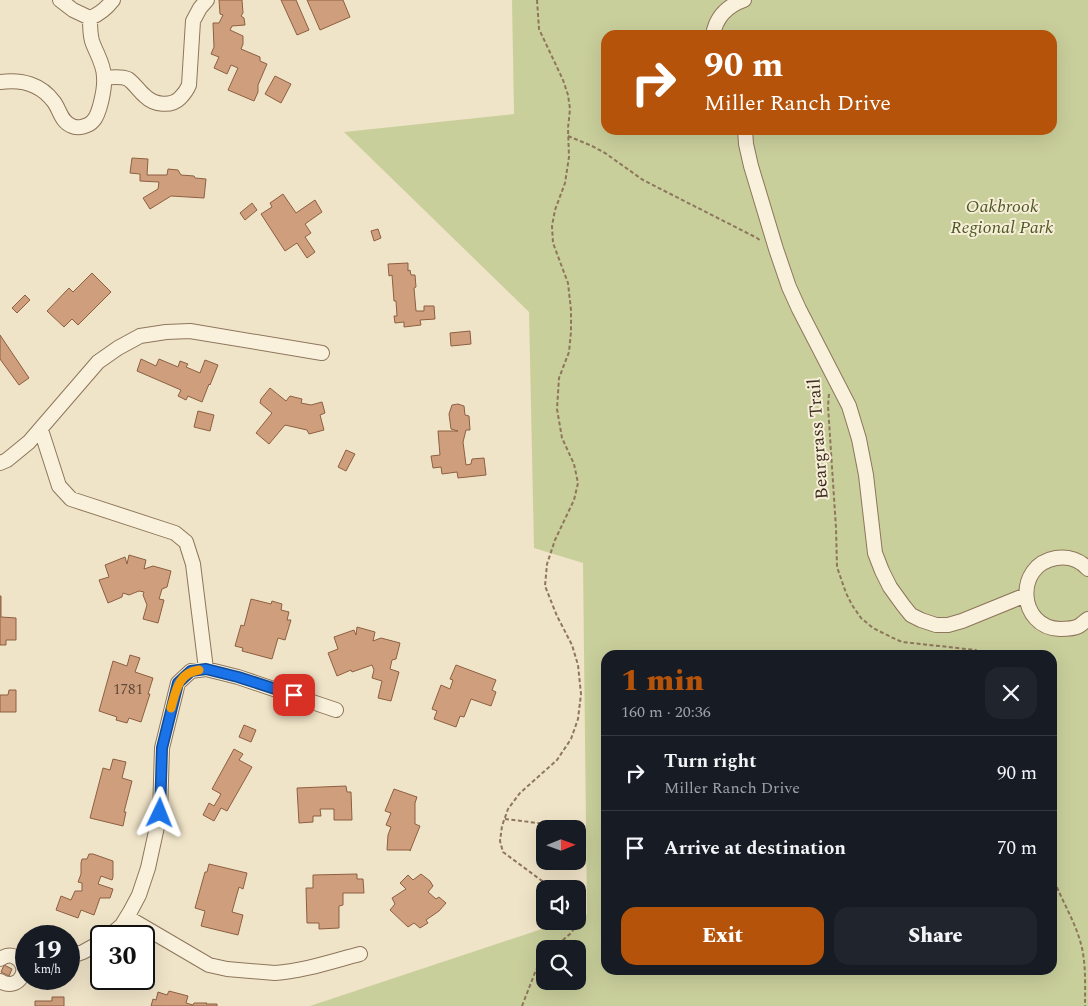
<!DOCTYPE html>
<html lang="en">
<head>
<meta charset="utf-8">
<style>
	:root { --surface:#171b24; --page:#20242c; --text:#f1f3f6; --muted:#9ea1a6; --line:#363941; --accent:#b45309 }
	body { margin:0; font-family:Spectral,serif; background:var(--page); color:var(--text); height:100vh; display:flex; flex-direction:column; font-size:19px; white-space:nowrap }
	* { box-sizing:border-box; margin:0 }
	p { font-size:16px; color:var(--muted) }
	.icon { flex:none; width:28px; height:28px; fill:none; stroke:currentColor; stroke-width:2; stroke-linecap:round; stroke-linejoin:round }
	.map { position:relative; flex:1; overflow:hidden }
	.sheet { position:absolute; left:601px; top:650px; width:456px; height:325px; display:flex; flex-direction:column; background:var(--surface); border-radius:15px; box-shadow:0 5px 20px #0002 }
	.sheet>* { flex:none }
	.top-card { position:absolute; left:601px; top:30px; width:456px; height:105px; border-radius:15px; box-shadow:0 5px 20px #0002; background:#b45309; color:#fff; overflow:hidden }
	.needle { width:32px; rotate:89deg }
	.tools { position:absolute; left:536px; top:820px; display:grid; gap:10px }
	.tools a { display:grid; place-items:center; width:50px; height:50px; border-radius:10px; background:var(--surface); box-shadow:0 5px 20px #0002; font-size:25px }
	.speed { position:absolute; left:15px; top:925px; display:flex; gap:10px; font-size:25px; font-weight:700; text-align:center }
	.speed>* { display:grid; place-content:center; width:65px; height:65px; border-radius:50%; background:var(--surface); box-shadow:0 5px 20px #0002; line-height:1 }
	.speed small { font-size:12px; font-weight:400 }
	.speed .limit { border:2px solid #111; border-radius:8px; background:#fff; color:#111 }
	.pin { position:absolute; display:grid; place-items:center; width:42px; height:42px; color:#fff; margin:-21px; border-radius:10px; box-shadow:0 2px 8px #0006 }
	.me { position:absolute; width:55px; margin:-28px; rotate:2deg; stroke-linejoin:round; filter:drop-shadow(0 0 4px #0008) }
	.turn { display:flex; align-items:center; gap:18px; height:105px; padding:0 20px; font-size:22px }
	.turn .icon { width:65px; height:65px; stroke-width:2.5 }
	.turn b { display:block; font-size:35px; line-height:42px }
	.round { display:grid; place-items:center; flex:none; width:52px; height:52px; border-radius:15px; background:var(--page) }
	.head { display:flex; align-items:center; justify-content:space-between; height:85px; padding:0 20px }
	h1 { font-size:30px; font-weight:800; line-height:38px; color:var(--accent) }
	.cta { display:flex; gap:10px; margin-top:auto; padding:10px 20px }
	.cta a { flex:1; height:58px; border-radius:15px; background:var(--accent); color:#fff; font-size:20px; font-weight:800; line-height:58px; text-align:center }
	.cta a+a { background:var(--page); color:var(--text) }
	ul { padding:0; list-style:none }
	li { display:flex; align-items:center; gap:15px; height:75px; padding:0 20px; border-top:1px solid var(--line) }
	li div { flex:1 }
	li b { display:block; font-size:19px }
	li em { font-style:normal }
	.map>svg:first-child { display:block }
	.green { fill:#c9cf9b; fill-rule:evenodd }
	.building { fill:#cf9f7d; stroke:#8d5f41 }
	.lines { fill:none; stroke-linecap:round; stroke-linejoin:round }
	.minor-casing { stroke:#8d765c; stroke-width:16 }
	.path { stroke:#8d765c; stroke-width:2; stroke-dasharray:4 2.5; stroke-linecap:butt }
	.minor { stroke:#faf1dc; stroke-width:14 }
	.route-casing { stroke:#114b97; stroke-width:12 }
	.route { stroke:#1a73e8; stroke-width:9 }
	.slow { stroke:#f59e0b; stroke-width:9 }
	.labels { text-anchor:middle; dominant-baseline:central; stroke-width:4; stroke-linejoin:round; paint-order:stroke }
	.number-label { font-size:15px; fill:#624a37 }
	.park-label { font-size:18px; font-style:italic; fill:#4d5a26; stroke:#f7eed8 }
	.street-label { font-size:18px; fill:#3d2e20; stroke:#f7eed8 }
</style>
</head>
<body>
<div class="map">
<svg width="1088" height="1006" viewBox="0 0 1088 1006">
	<rect width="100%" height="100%" fill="#f0e4c8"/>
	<path class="green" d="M512 0H1088V1006H310L566 921H578V917L587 914 583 563 534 548 529 312 344 132 514 114ZM606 35H1052V130H606ZM606 655H1052V970H606ZM545 949H578V981H545Z"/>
	<path class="building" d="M219 0H242L243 13 241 16 244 18 245 25 232 26 230 30 243 36V44L241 49 260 57V61L267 64 258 85V92L254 101 228 90 238 68 231 65 227 74 214 68 219 57 211 54 214 47 213 23H219L223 15 220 14Z
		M281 0H296L309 30 297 35Z
		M307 0H343L350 17 320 30Z
		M275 76 291 84 281 103 265 94Z
		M132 158 148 159 147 175H167L168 169 178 170 181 175 194 176 195 178 206 179 204 198 171 196 150 209 143 198 158 189 159 182 140 181V174L130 173Z
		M283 194 296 213 315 200 322 212 305 224 311 233 305 237 315 252 307 258 297 243 285 251 261 214 272 207 270 203Z
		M252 203 257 210 245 220 240 213Z
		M378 229 381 238 374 241 371 231Z
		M408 263V271L410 270 411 275H415L416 287 414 288 416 311H424V306H434L435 319 420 320 421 325 404 327V322L395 323 394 316H397L396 301H394L392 275 389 276 388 264Z
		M92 273 111 292 78 325 72 319 64 327 47 311 69 288 73 292Z
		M25 295 30 300 17 313 12 308Z
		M470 331 471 344 451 346 450 333Z
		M0 335 29 378 19 385 0 359Z
		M141 359 156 366 159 359 178 367 180 361 188 364 186 367 200 373 205 360 218 365 210 385 209 384 202 402 188 396 186 400 178 396 181 390 137 371Z
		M270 388 286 401 290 396 302 399 301 403 311 405 322 402 325 413 320 415 324 430 309 434 307 430 285 425 269 444 256 433 272 413 260 403 261 399Z
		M458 404 464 406 465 415 469 416 470 430H466L463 442 466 465 471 464 472 459 484 458 486 475 458 478 457 472 442 474 441 467 433 468 431 456 440 455 438 431H458L451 429 449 414 452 405Z
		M198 411 214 415 210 431 194 427Z
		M346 450 355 454 346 471 338 467Z
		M129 555 146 560 144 569 153 566 171 571 167 587 162 589 159 599 164 600 158 623 143 619 147 605 143 595 144 592 139 591 129 595 123 593 122 597 108 603 99 580 109 577 105 565 125 557 127 564Z
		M0 596H1V617L16 618V640H6V645H0Z
		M251 599 271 604 272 601 282 604 281 610 289 612 287 620H291L285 640 278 638 272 659 242 651 243 648 235 646 241 625 244 626Z
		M357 627 375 632 373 641 381 638 400 643 396 659 392 660 390 669 399 672 391 701 378 698 382 681 372 678 374 670 372 665 352 672 351 670 337 676 328 653 338 649 334 637 354 630 356 635Z
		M130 655 140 658 135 672 153 678 148 694H150L141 722 129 718 127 723 116 720 117 717 99 711 113 661 127 666Z
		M456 665 496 680 492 690 496 692 491 706 471 699 464 717 460 716 456 727 434 719 437 711 432 709 441 685 450 689 453 680 450 679Z
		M9 690H16V712H0V695H8Z
		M244 725 256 730 251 742 239 737Z
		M234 749 243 754 239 760 252 767 227 811 221 808 214 821 203 815 209 803 214 806 221 794 212 789Z
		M113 759 126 762 122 778 132 781 124 812H126L123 826 90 818 103 768 110 770Z
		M346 786 347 792H351L352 820H334V809H320L321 816H313V822L299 823 297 788Z
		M394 789 417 797 415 803V824L420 826 410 851V850H387L388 835 391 827 386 825 391 813 385 811Z
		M89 854H93L113 861V877L112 880 101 876 98 884 113 889 110 898H100L94 915 81 910 78 918 56 910 61 896 71 900 75 891H82V883L78 882 81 874V863L82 859H87Z
		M209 864 247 873 243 889 239 887 232 912 243 915 238 935 201 926 205 911 195 908 205 872H207Z
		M357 874V879H363L364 893H343V905L339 906V928L319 929V923H307L306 888H313V875Z
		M421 874 430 881 433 886 428 892 436 899 439 897 446 903 439 911 426 920 428 923 420 928 414 923 408 927 390 910 395 904 392 898 406 889 400 883 408 875 413 880Z
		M4 965 12 969 9 976 1 972Z
		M169 991 188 996 186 1003 193 1005 194 1003H207L206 1004H217V1006H151L153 999 156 1000 158 992 167 995Z
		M52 997H64V1006H35V1001H52Z"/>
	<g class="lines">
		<g class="minor-casing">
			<path id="minor" d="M60 0 73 10 90 18
				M90 18C100 14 106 9 113 0
				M713 35C716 17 727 6 744 0
				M104 78C112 77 121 76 128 79 134 83 139 91 145 96 154 105 171 107 180 98 184 94 187 90 189 85L193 21 200 8 207 0
				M0 82C21 79 41 84 54 102 60 110 61 122 72 126 78 129 89 126 93 121 100 114 105 87 104 77 104 64 96 53 92 41 90 34 90 25 90 18
				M745 130 746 144 751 166 776 249 789 287 799 309 849 406 859 439 866 475 875 553 882 571 890 587 903 605 911 615 921 620 936 625H948L962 621 1026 595
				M41 430 59 486 71 499 175 533 186 542 193 564 206 669
				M0 463 7 460 29 442 98 362 118 348 140 336 166 332 190 331 322 353
				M1088 569C1080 560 1068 556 1056 558 1014 565 1018 628 1060 629 1066 629 1073 629 1079 626 1082 624 1085 621 1088 619
				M127 917 209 965 227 969 275 973C304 971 333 961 360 954
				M109 936 122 925 130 912 139 895 148 868 160 813 162 748 178 683 191 671 206 669 238 677 336 710
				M69 957 83 952 101 942
				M0 959C5 956 10 954 15 957 33 966 19 993 0 981"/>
		</g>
		<path class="path" d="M537 0 539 29 563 80 568 95 570 109 568 128 569 157 565 183 555 210 552 226 553 243 568 283 571 310V332L569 352 559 378 557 409 562 438 574 464 578 483 574 500 555 540 547 564 545 586 557 616 572 645 578 665 581 694 578 719 571 739 557 760 520 793 508 809 502 826 500 841 503 852 553 889
			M568 136 592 146 605 153 643 180 757 238 761 241
			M829 394 828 406 836 528 837 567 846 593 852 605 861 618 873 628 891 637 902 642 976 650 980 655
			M505 819 562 826
			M1052 875C1061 900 1076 922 1082 948 1086 966 1085 987 1085 1006
			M553 949 571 933 577 925V921
			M522 1006 536 970 545 956"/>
		<use href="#minor" class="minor"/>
	</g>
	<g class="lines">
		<g class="route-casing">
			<path id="route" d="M160 813 162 748 178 683 191 671 206 669 238 677 294 695"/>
		</g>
		<use href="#route" class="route"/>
		<path class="slow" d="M171 708C176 691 178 673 199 670"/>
	</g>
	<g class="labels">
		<g class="number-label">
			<text x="128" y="689">1781</text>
		</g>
		<g class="park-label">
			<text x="1002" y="206">Oakbrook<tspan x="1002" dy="21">Regional Park</tspan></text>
		</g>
		<g class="street-label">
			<text transform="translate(818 439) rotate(-94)">Beargrass Trail</text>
		</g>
	</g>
</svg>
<div class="tools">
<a><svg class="needle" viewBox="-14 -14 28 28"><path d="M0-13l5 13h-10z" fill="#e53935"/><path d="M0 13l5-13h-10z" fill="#9ea1a6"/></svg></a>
<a><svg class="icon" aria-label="sound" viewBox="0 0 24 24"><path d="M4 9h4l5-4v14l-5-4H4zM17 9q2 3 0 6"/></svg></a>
<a><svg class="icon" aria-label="search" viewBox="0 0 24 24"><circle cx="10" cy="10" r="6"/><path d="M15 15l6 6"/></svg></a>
</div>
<div class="speed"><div>19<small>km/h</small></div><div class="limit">30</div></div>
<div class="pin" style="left:294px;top:695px;background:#d93025"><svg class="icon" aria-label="arrive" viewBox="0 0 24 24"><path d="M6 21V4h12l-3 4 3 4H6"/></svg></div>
<svg class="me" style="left:160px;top:813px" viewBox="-20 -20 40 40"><path d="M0-17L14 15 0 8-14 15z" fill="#1a73e8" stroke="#fff" stroke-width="4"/></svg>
<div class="top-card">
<div class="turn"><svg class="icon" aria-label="right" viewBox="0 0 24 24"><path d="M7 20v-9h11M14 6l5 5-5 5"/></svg><div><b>90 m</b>Miller Ranch Drive</div></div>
</div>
<section class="sheet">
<div class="head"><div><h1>1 min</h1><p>160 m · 20:36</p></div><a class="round"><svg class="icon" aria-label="close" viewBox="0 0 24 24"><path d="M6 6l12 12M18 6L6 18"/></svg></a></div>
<ul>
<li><svg class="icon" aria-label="right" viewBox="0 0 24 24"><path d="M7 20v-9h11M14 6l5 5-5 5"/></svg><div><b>Turn right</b><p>Miller Ranch Drive</p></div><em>90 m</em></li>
<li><svg class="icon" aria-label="arrive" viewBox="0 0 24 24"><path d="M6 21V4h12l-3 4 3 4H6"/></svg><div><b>Arrive at destination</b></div><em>70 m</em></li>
</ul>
<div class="cta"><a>Exit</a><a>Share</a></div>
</section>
</div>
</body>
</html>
